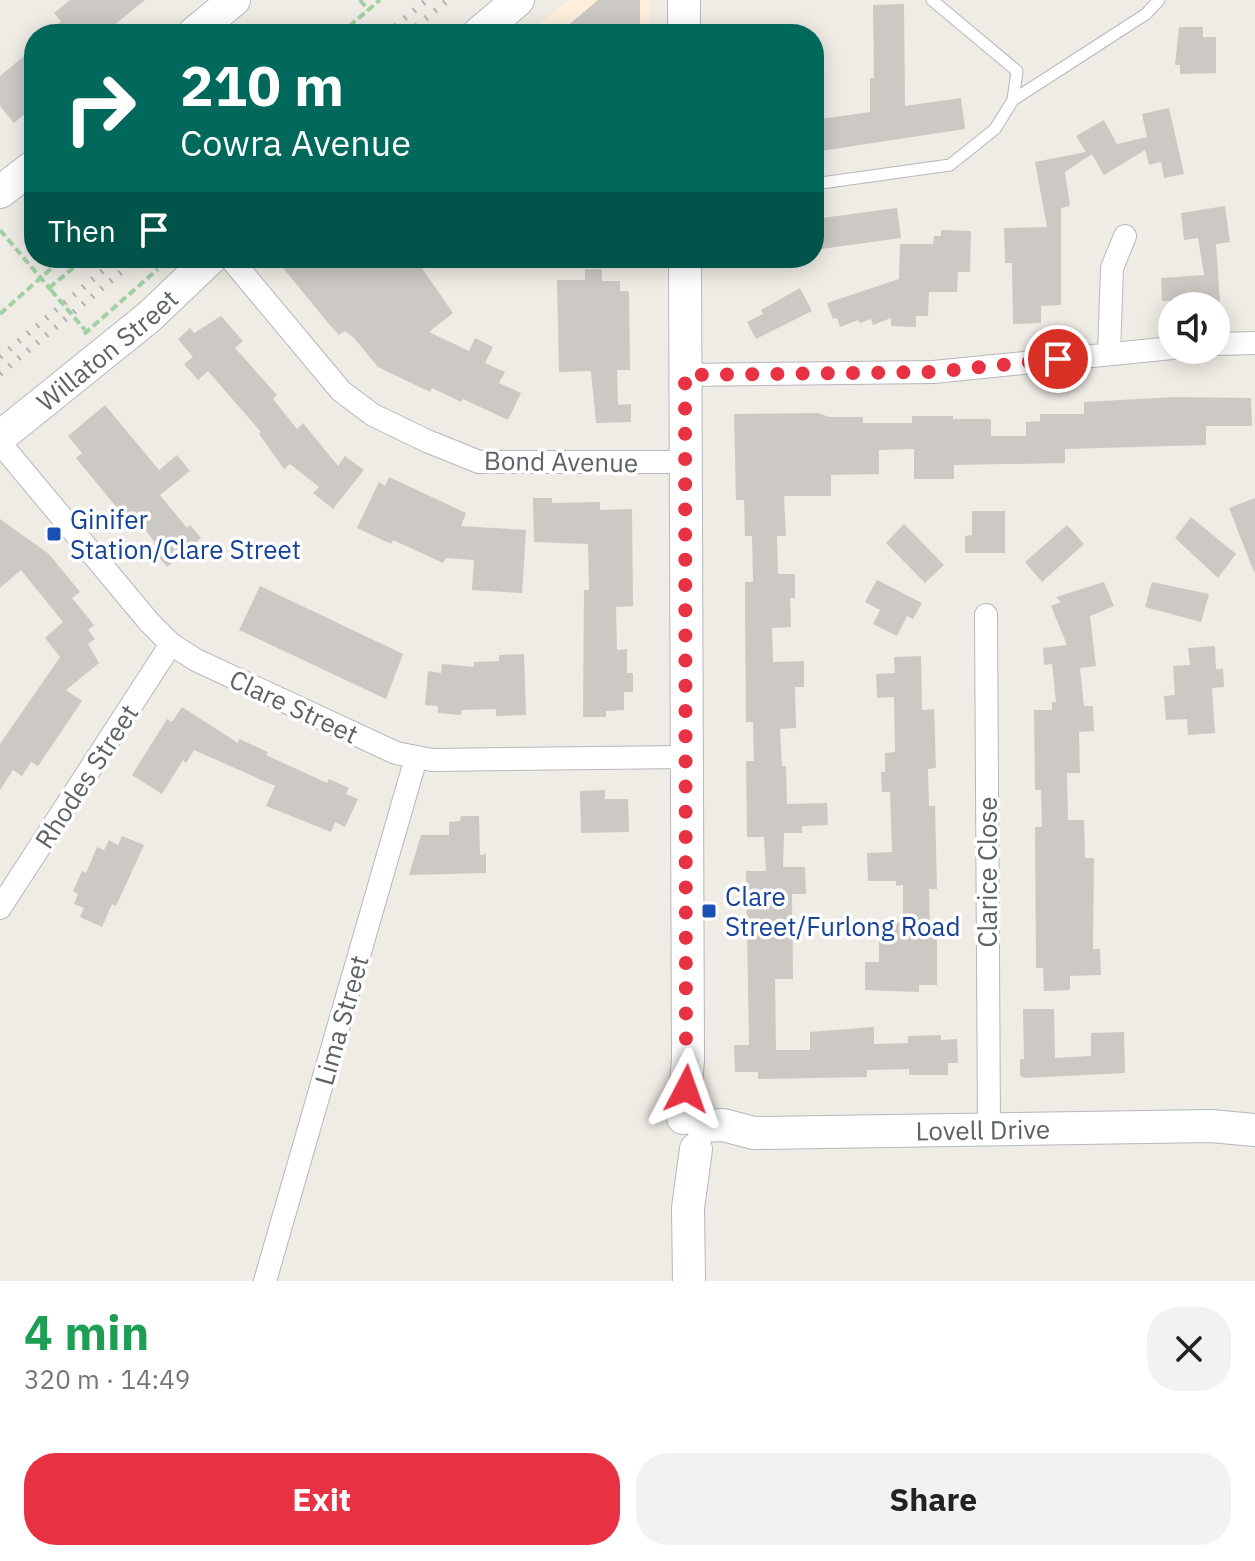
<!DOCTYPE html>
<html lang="en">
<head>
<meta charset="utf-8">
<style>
	:root { --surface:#fff; --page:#f2f2f2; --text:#222; --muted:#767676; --accent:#e83143 }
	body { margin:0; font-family:"IBM Plex Sans",sans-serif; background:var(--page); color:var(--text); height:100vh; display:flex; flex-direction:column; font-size:30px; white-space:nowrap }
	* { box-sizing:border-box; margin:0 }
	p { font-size:26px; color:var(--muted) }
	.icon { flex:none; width:44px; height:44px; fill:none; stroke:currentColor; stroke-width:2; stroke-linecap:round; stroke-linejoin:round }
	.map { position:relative; height:1281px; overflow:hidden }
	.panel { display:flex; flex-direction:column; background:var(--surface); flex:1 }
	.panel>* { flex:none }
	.hud { position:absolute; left:24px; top:24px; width:800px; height:244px; border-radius:32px; box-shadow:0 4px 20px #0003; background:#00695c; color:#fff; overflow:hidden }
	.fabs { position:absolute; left:1158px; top:292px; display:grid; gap:16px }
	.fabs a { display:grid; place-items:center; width:72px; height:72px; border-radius:50%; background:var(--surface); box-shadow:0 4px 20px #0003; font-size:40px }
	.pin { position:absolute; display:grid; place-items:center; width:68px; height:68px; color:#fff; margin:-34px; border:4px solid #fff; border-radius:50%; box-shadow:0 2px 8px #0007 }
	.me { position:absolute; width:88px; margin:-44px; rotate:4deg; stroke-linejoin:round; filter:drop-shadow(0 0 6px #0008) }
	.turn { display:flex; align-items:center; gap:28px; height:168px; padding:0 24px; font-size:36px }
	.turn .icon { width:104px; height:104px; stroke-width:2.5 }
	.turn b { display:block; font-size:56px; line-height:68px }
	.then { display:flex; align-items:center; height:76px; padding:0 24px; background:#0003; gap:16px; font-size:30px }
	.round { display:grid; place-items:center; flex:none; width:84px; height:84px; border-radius:32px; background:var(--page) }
	.headline { display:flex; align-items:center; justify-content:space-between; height:136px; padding:0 24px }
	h1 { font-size:48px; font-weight:700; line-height:60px; color:#1e9e55 }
	.action { display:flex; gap:16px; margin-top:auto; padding:16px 24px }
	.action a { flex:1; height:92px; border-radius:32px; background:var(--accent); color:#fff; font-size:32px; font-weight:700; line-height:92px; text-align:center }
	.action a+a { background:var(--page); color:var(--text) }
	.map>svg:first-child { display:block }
	.commercial { fill:#feefdb }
	.building { fill:#ccc8c4 }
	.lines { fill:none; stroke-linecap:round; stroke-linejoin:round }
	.lane-casing { stroke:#b5b8bb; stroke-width:13 }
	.street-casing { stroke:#b5b8bb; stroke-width:24 }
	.secondary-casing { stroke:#b3b9bc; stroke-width:34 }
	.path { stroke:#a0d1a5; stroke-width:4; stroke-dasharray:8 4; stroke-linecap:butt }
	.lane { stroke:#fff; stroke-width:11 }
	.street { stroke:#fff; stroke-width:22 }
	.secondary { stroke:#fff; stroke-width:32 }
	.rail { stroke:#b3b4b5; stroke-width:6; stroke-dasharray:2 10; stroke-linecap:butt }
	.path-bridge { stroke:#a0d1a5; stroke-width:4; stroke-dasharray:8 4; stroke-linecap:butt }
	.route { stroke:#e83143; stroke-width:14; stroke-dasharray:0 25.2 }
	.transit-dot { fill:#1a4fb4; stroke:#fff; stroke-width:3 }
	.labels { text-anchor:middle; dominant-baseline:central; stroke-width:7; stroke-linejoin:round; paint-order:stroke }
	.street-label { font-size:26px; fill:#5c6265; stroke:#fff }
	.transit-label { font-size:26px; fill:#164399; stroke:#fff; text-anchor:start }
</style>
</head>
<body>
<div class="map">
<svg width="1255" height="1281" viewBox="0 0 1255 1281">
	<rect width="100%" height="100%" fill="#efebe5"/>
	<path class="commercial" d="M568 0H649V34H527Z"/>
	<path class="building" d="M70 0H145L103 34H45L61 21 54 13Z
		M598 0H640V34H558Z
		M904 4 905 106 961 98 965 129 814 152V120L870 112V78H874L873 5Z
		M1179 27H1203V37H1216V73L1180 74V65H1175Z
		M34 48V106L14 123 0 106V76Z
		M1169 108 1184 174 1164 178 1161 162 1149 165 1145 150 1104 175 1092 154 1065 172 1070 206 1061 208V305L1041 306V323L1013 324 1012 263H1005L1004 228 1047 227 1035 162 1086 152 1076 136 1104 120 1117 144 1147 137 1142 114Z
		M1225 206 1230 242 1216 244 1220 302 1173 305V301H1162L1161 278 1204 275 1198 238 1184 240 1181 213Z
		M897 208 901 238 814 250V219Z
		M941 230 971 231 970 272H958L957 292H929L928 316H916V327L891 326V318L873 325 871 319 860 323 858 320 840 327 837 318 833 319 827 303 899 279 900 244H933L934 236H941Z
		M275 258H415L453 313 429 332 469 351 475 338 493 347 485 363 505 372 499 383 521 393 508 420 463 399 461 402 432 388 430 392 378 367 354 338 345 331 339 335 328 323Z
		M585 269H602V281H620V291H629L630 370H617L618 405 631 404V422L596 423 591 371 559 372 557 280H585Z
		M800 288 812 311 756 339 747 322 763 314 761 310Z
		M221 316 243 341 235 348 277 395 273 399 297 429 303 423 338 466 345 456 364 470 333 509 313 493 319 487 290 464 284 469 259 434 261 432 208 371 198 380 184 364 193 357 178 339 190 328 194 333Z
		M1175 397 1251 398 1252 426H1206V445L1065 449V463L954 465V479H914V449L879 450V474L831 475V496H784L786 536H777L778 574H795V598H790L791 627 772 628 773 662 804 661V687H795L796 728 780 729 782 766H786L787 804 827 803 828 825 802 826V833H784L783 867H805L806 894H792L793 979H775L776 1050H810V1032L874 1027V1044L908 1043V1036L941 1035V1040L957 1039 958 1063H948V1075H909V1069L867 1070V1077L758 1079V1072H735L734 1045H749L746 871H766L764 837H747L746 761H754L753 722H746L745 605V582H753L752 536H745L744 500H736L734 414 818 413 829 417H863V423H912V416H953V419H991V436H1026V422L1040 421V414H1084V402Z
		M105 405 159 470 177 455 190 471 160 495 187 528 190 525 201 538 167 567 152 549 157 545 134 516 128 521 76 458 82 453 68 436Z
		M389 477 466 513 461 526 526 530 522 593 472 590 474 560 446 558 443 563 393 540 391 544 357 528 379 482 385 486Z
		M533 498H552V503L600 502V510L632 509 633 606 616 607 617 650 627 649V673H633V692H624V710L606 711V717H583L584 590H589L588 544 534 542Z
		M1255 498V572H1254L1229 508Z
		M972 511H1005V553H965V536L972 535Z
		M1191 517 1236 554 1218 578 1175 538Z
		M0 519 49 554 80 592 72 598 94 625 88 630 95 639 88 644 99 663 66 690 82 701 38 766 31 762 22 776 13 770 0 790V744L60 657 45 638 63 622 21 570 0 588Z
		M904 524 944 565 925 583 886 543Z
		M1067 525 1084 544 1042 582 1025 562Z
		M877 580 922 603 913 619 907 616 897 636 873 624 880 610 865 602Z
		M1104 582 1114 606 1090 616 1096 666 1080 668 1084 706H1093L1094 731 1079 732 1080 773H1067L1068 820H1084L1085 858H1094L1093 949H1100L1101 975 1070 976V990L1044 991 1043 968H1036L1035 827H1042L1041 790H1035L1034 710H1052V702H1056L1052 664 1044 665 1043 648 1067 645 1051 606 1061 602 1056 597Z
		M1152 582 1209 594 1201 622 1145 607Z
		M260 586 403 654 386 699 239 630Z
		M1215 646 1216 669H1223L1224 687 1212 688 1215 733 1188 735 1187 719 1166 720 1164 696 1175 695 1173 666 1190 665 1188 648Z
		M524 654 526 715 496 716V709L462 710 461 715 438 713V706L425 705 428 671 441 673 442 664 474 667V662L499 661V655Z
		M921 656 922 710 934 709 936 768 928 769 929 806H935L937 889H929L930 930H937V985H919V992L865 990V962H879V923L903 922V885L896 886V881H868L867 853 892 852 890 792H882L881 772H885V753L895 752 894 697 877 698 876 674 895 673 894 657Z
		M182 707 238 743 239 739 268 752 266 755 327 783 329 779 349 788 346 794 358 799 345 827 335 822 331 832 266 806 275 786 194 750 186 763 183 760 162 794 132 775 167 719 172 722Z
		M605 790V799H628L629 832 581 833 580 791Z
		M461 816H479L480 855 486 854V873L409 875 421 835H449V822L460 821Z
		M122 836 144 845 116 906 112 904 102 927 80 917 84 908 74 904 78 894 73 891 82 871 86 873 97 847 104 850 109 840 118 845Z
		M1023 1009H1054L1055 1058 1091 1056V1033L1124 1032 1125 1073 1024 1078 1020 1075V1059H1024Z"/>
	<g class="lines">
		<g class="lane-casing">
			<path id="lane" d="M1013 100 1146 14 1159 0
				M814 184 950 165 995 129 1013 100 1017 71 932 0"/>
		</g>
		<g class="street-casing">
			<path id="street" d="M230 258 341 391 373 415 427 441 479 462H685
				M1216 344 1255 343
				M1109 353 1112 268 1125 236
				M685 375 934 372 1172 348
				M0 443 149 622 171 644 196 660 396 753 432 760 686 757
				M986 615 989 1128
				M0 908 171 644
				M265 1281 416 758"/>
		</g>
		<g class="secondary-casing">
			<g id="secondary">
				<path d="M684 0V34"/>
				<path d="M193 34 234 0"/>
				<path d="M478 34 518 0"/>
				<path d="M0 192 34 166"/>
				<path id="s1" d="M0 437 149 317 211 258"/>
				<path d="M683 1118 688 1060 685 258"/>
				<path id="s2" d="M702 1126 723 1125 754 1133 1211 1126 1255 1130"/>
				<path d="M689 1281 688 1208 696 1149"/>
			</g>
		</g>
		<path class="path" d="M360 0 368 10
			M340 34 380 0
			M0 230 51 290
			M49 288 85 258
			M0 314 63 258
			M84 334 158 269"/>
		<use href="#lane" class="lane"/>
		<use href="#street" class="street"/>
		<use href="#secondary" class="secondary"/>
		<path class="rail" d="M386 34 427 0
			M407 34 448 0
			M0 357 118 258
			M0 374 138 258"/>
		<path class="path-bridge" d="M51 290 85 330"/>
	</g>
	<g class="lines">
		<path class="route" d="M686 1089 685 375 934 372 1058 359"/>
	</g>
	<g class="transit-dot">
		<rect x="46" y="526" width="16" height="16" rx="4"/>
		<rect x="701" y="903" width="16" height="16" rx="4"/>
	</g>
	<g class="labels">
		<g class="street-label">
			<text stroke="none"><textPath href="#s1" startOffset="138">Willaton Street</textPath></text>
			<text transform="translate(561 461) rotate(1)">Bond Avenue</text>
			<text transform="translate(294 706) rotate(25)">Clare Street</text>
			<text transform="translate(86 776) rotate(-57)">Rhodes Street</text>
			<text transform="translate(987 872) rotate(-90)">Clarice Close</text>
			<text transform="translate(341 1020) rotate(-74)">Lima Street</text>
			<text stroke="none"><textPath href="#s2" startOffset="282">Lovell Drive</textPath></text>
		</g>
		<g class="transit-label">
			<text x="70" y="519">Ginifer<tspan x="70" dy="30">Station/Clare Street</tspan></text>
			<text x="725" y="896">Clare<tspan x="725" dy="30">Street/Furlong Road</tspan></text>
		</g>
	</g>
</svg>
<div class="fabs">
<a><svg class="icon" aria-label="sound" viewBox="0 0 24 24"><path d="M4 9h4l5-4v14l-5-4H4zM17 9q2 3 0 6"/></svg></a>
</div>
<div class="pin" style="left:1058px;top:359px;background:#d93025"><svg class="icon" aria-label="arrive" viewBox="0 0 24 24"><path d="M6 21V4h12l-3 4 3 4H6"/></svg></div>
<svg class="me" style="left:686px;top:1089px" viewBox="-20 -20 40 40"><path d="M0-17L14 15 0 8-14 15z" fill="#e83143" stroke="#fff" stroke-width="4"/></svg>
<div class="hud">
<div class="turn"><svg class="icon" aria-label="right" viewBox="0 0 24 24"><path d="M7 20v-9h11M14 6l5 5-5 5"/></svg><div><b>210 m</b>Cowra Avenue</div></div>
<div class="then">Then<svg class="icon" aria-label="arrive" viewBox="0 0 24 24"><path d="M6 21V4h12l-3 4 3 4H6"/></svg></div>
</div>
</div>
<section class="panel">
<div class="headline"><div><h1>4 min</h1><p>320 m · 14:49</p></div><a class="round"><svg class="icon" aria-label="close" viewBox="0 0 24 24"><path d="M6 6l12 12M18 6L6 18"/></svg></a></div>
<div class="action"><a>Exit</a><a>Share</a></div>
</section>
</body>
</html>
